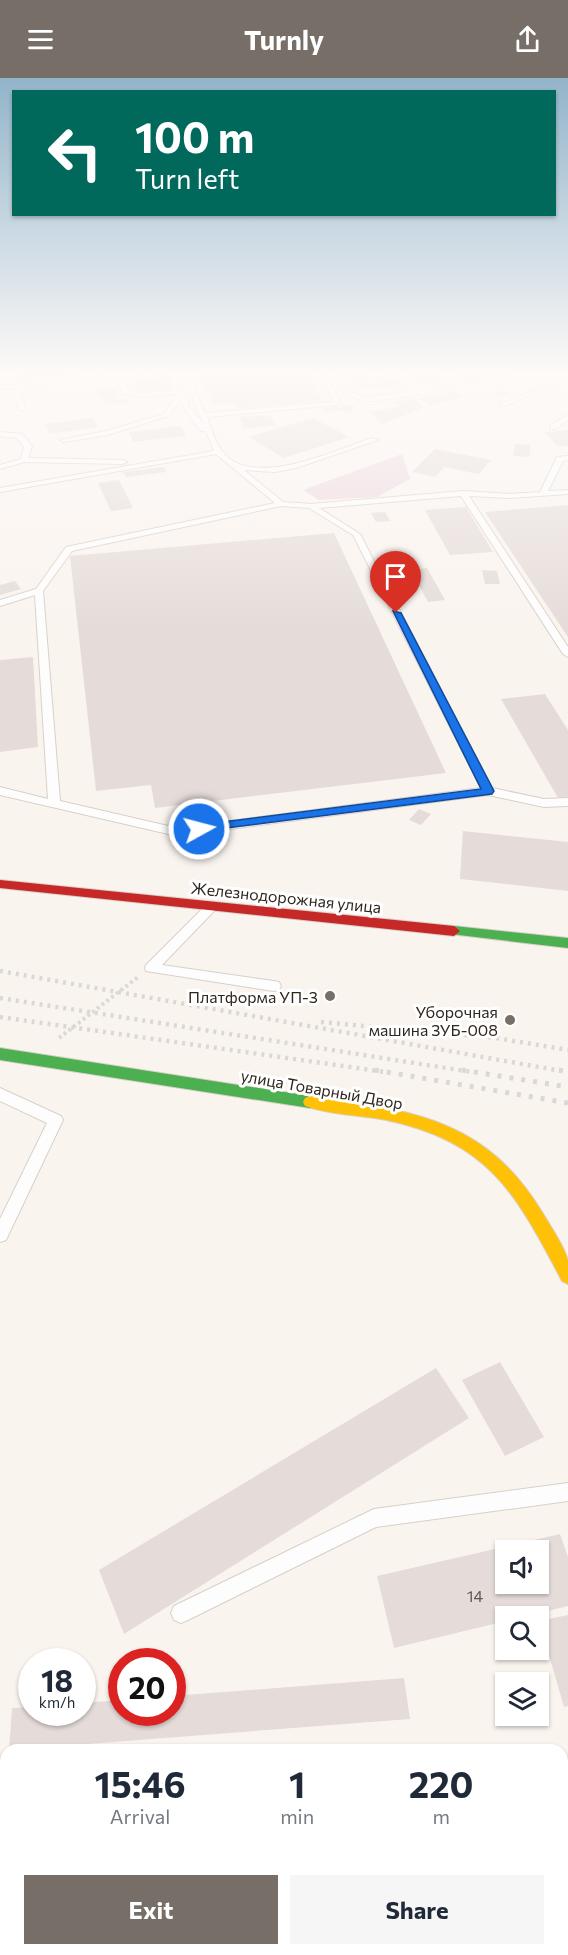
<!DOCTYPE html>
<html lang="en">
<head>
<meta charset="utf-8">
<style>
	:root { --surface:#fff; --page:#f6f6f7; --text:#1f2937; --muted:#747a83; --accent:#776e67 }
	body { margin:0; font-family:Commissioner,sans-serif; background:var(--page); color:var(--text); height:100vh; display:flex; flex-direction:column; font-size:22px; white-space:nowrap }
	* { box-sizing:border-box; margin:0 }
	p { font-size:20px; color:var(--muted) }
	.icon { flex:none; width:33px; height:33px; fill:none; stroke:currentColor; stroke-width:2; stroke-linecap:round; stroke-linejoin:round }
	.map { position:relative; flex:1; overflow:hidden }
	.sheet { position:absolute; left:0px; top:1666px; width:568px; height:212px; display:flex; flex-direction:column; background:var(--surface); border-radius:18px 18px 0 0; box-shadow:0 2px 4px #0004 }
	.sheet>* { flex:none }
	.hud { position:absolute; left:12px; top:12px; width:544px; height:126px; border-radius:0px; box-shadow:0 2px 4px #0004; background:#00695c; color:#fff; overflow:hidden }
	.fabs { position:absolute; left:495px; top:1462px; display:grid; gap:12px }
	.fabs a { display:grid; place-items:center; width:54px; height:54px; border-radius:0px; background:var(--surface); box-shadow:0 2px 4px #0004; font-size:30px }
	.speed { position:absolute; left:18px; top:1570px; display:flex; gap:12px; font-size:30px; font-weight:700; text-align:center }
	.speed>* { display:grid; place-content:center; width:78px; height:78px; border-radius:50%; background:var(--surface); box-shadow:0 2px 4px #0004; line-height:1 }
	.speed small { font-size:15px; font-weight:400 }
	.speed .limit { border:9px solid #d22; background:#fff; color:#111 }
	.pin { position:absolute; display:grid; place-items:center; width:51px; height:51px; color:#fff; margin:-62px -26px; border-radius:50% 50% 50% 0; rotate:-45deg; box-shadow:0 0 6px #0007 }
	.pin .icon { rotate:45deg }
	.me { position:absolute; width:66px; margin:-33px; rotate:83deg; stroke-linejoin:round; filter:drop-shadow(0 0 4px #0008) }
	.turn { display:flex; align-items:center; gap:21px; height:126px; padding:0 24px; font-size:27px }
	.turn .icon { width:78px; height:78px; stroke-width:2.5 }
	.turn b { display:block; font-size:42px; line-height:51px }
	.eta { display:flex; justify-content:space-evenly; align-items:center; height:102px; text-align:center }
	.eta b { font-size:36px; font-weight:700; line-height:42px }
	.cta { display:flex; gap:12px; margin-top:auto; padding:12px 24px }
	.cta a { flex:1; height:69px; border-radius:0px; background:var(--accent); color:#fff; font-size:24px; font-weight:700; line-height:69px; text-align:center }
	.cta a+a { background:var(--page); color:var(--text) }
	header { display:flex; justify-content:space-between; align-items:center; height:78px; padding:0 24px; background:var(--accent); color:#fff; font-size:27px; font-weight:700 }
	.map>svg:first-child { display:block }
	.green { fill:#ecd6dc }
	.building { fill:#e5dcd9; fill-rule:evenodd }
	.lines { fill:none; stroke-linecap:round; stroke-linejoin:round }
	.lane-casing { stroke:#d8d0c9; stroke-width:2 }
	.fast-casing { stroke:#d8d0c9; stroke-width:2 }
	.slow-casing { stroke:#d8d0c9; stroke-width:2 }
	.jam-casing { stroke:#d8d0c9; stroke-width:2 }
	.path { stroke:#dcdad9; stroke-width:4; stroke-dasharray:3 3; stroke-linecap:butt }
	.lane { fill:#fefdfd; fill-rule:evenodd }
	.fast { fill:#4caf50; fill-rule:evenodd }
	.slow { fill:#ffc107; fill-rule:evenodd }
	.jam { fill:#c62828; fill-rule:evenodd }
	.rail-far1 { stroke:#dad8d6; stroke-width:4.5; stroke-dasharray:3 5; stroke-linecap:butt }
	.rail { stroke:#dad8d6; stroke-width:5; stroke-dasharray:4 8; stroke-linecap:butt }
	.route { fill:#1a73e8; stroke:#114b97; stroke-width:1.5 }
	.poi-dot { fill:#776e67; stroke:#fff; stroke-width:2 }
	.labels { text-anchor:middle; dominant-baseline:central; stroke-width:6; stroke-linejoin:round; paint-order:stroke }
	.street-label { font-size:16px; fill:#31261e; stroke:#fff }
	.poi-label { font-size:16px; fill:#31261e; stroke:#fff; text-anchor:end }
	.near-number-label { font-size:16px; fill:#60564f }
</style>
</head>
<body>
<header><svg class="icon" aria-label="menu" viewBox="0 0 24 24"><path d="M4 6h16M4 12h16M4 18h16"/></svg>Turnly<svg class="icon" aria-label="share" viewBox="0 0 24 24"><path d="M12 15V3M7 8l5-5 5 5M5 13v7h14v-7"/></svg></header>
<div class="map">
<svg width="568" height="1877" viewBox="0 0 568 1877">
	<rect width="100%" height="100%" fill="#faf4ef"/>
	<path class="green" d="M41 291H107L53 299 0 302Z
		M169 296 172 311 141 313 131 309 136 305Z
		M402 376 410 401 377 419 319 422 303 412Z"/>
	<path class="building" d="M303 291 323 323 237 330 234 325 213 327 198 292Z
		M343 291H363L370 302 351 303Z
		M403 291H427L444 304 423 307Z
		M448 291H504L512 297 465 304Z
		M399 302 403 308 356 312 352 307Z
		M115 310 119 315 115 316 118 322 126 320 129 325 108 327 95 313Z
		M503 312 512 316 500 320 490 316Z
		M456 313 463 318 430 328 418 320Z
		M413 321 424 329 383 346 369 334 398 329 393 324Z
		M353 327 355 331H350L353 334 346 335 343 332 326 334 324 330Z
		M270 337 275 348 244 350 240 339Z
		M93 340 98 349 50 356 46 346Z
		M313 340 349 359 284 380 249 359Z
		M181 348 186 358 133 364 129 354Z
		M568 352V368H557L545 354Z
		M515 366 531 367 529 379 513 378Z
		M435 371 491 382 479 396 444 389 435 399 412 394Z
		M164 389 166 394 126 399 123 394Z
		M119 402 133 430 111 433 98 405Z
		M568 427V559L485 434Z
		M466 429 493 474 450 477 425 432Z
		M385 434 390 443 376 444 371 435Z
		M334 455 446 695 155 730 151 707 96 713 70 478Z
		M427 490 445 522 428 524 411 492Z
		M482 492 497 493 500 506H485Z
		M15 503 21 511 0 517V507Z
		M33 579 38 669 0 674V582Z
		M545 616 568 652V719L558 720 501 621Z
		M419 731 431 736 421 747 409 742Z
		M463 753 568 764V813L460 801Z
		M500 1284 544 1359 505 1378 462 1302Z
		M436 1290 469 1340 124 1556 99 1492Z
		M560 1456 568 1479V1528L523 1539H506V1543L394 1570 377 1498ZM506 1473H538V1506H506Z
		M568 1537V1628L564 1629 539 1543Z
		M404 1600 410 1641 9 1672 12 1630 32 1629V1635H82V1625L122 1622V1635H172V1618Z
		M562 1725H568V1877H530V1872H562Z"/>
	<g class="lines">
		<g class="lane-casing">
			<path id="lane" d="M115 291H130L19 310 25 331 22 333 19 331 12 311H0V307H15Z
				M163 291H174L124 304 129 313 139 315 189 311 185 291H191L196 313 205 335 332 324 333 323 327 309 309 291H316L332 307 340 323 336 327 207 339C211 349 215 364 222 373 251 412 335 373 371 360L378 362 296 390 275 394 244 392 283 424 311 426 463 413 510 416 540 414 557 379 568 378V382L563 383 548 413 568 412V416L510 420 469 418 568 569V579L563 576 461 418 319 430 360 456 492 710 544 721 568 720V728L544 729 488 717 177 758 0 717V709L48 721 35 517 0 528V522L36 511 66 469 275 425 216 376 0 414V410L214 373 206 353H201L185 332 180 322 169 338 107 357 64 364 60 362 106 353 164 336 177 316 139 319 124 315 117 303ZM191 315 203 345 190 330 185 316ZM281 428 309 430 353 457 481 710 177 750 60 723 43 513 72 473Z
				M323 291H330L353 315 366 320 413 312 394 300H377L379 297H397L421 311 446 307 448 303 436 291H443L455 303 450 310 422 317 418 316C368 324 359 334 323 291Z
				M568 299V303L504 328 499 327Z
				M568 337V342L556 351H550V347Z
				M0 354 22 356 32 368 28 380 123 382 127 384 123 386 24 384 0 391V387L21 381 24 368 17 360 0 358Z
				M212 824 216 825 218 828 216 831 162 887 274 903 279 904 281 908 279 912 274 913 146 893 145 890 146 887 208 825Z
				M0 1010 61 1038 63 1042 6 1162 0 1164V1141L47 1045 0 1023Z
				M568 1405V1423L376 1449 188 1542 181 1545 174 1542 171 1535 174 1528 374 1431Z
				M562 1691H568V1713H562Z
				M510 1872H534V1877H510Z"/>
		</g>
		<g class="fast-casing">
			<path id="fast" d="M454 848 568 860V870L450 856 448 853 450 850Z
				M0 970 310 1018 315 1020 317 1024 315 1028 310 1030 0 982Z"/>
		</g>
		<g class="slow-casing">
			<path id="slow" d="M310 1018C411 1033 484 1039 542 1134 549 1146 565 1169 568 1183 568 1190 568 1199 568 1206L562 1203C516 1116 490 1064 386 1042 360 1037 330 1037 305 1028L303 1024 305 1020Z"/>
		</g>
		<g class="jam-casing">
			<path id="jam" d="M0 802 454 848 460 853 454 858 0 810Z"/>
		</g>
		<path class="path" d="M59 960 138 899"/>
		<use href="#lane" class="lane"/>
		<use href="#fast" class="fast"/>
		<use href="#slow" class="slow"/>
		<use href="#jam" class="jam"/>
		<path class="rail-far1" d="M0 893 567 994
			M0 920 472 994
			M0 939 385 994
			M321 944 496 960 568 972"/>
		<path class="rail" d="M375 992 568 1025
			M462 992 568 1009
			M559 992 568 994"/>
	</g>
	<linearGradient id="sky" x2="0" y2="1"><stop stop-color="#92b4ca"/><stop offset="0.53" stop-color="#fdfaf8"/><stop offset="1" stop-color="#fdfaf8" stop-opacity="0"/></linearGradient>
	<rect width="568" height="554" fill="url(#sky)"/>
	<path class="route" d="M393 533 401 535 494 713 492 716 195 754 194 751 199 747 481 711Z"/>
	<g class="poi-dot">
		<circle cx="330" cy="918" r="6"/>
		<circle cx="510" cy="942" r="6"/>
	</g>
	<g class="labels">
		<g class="street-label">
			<text transform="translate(286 819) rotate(6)">Железнодорожная улица</text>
			<text transform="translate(322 1011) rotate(10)">улица Товарный Двор</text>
		</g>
		<g class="poi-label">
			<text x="318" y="918">Платформа УП-3</text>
			<text x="498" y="933">Уборочная<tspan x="498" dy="18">машина 3УБ-008</tspan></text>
		</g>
		<g class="near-number-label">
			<text x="475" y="1517">14</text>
		</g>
	</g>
</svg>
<div class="fabs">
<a><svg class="icon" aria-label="sound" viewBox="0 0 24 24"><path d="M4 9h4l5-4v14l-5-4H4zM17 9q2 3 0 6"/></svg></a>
<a><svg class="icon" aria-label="search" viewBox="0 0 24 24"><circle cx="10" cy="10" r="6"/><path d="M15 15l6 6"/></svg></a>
<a><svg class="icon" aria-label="layers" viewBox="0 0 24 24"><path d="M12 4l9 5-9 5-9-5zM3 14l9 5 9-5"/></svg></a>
</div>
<div class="speed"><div>18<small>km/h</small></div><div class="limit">20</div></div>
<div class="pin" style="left:396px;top:535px;background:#d93025"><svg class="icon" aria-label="arrive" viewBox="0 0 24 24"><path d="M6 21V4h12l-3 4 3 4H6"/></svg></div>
<svg class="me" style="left:199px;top:751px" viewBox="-20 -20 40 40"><circle r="17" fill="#1a73e8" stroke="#fff" stroke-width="3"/><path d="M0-11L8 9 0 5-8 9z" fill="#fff"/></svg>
<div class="hud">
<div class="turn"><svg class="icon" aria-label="left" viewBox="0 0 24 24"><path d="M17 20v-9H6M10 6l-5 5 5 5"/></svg><div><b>100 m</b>Turn left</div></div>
</div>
<section class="sheet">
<div class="eta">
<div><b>15:46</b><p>Arrival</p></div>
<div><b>1</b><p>min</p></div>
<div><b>220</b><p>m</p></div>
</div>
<div class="cta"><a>Exit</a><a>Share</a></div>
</section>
</div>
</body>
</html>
